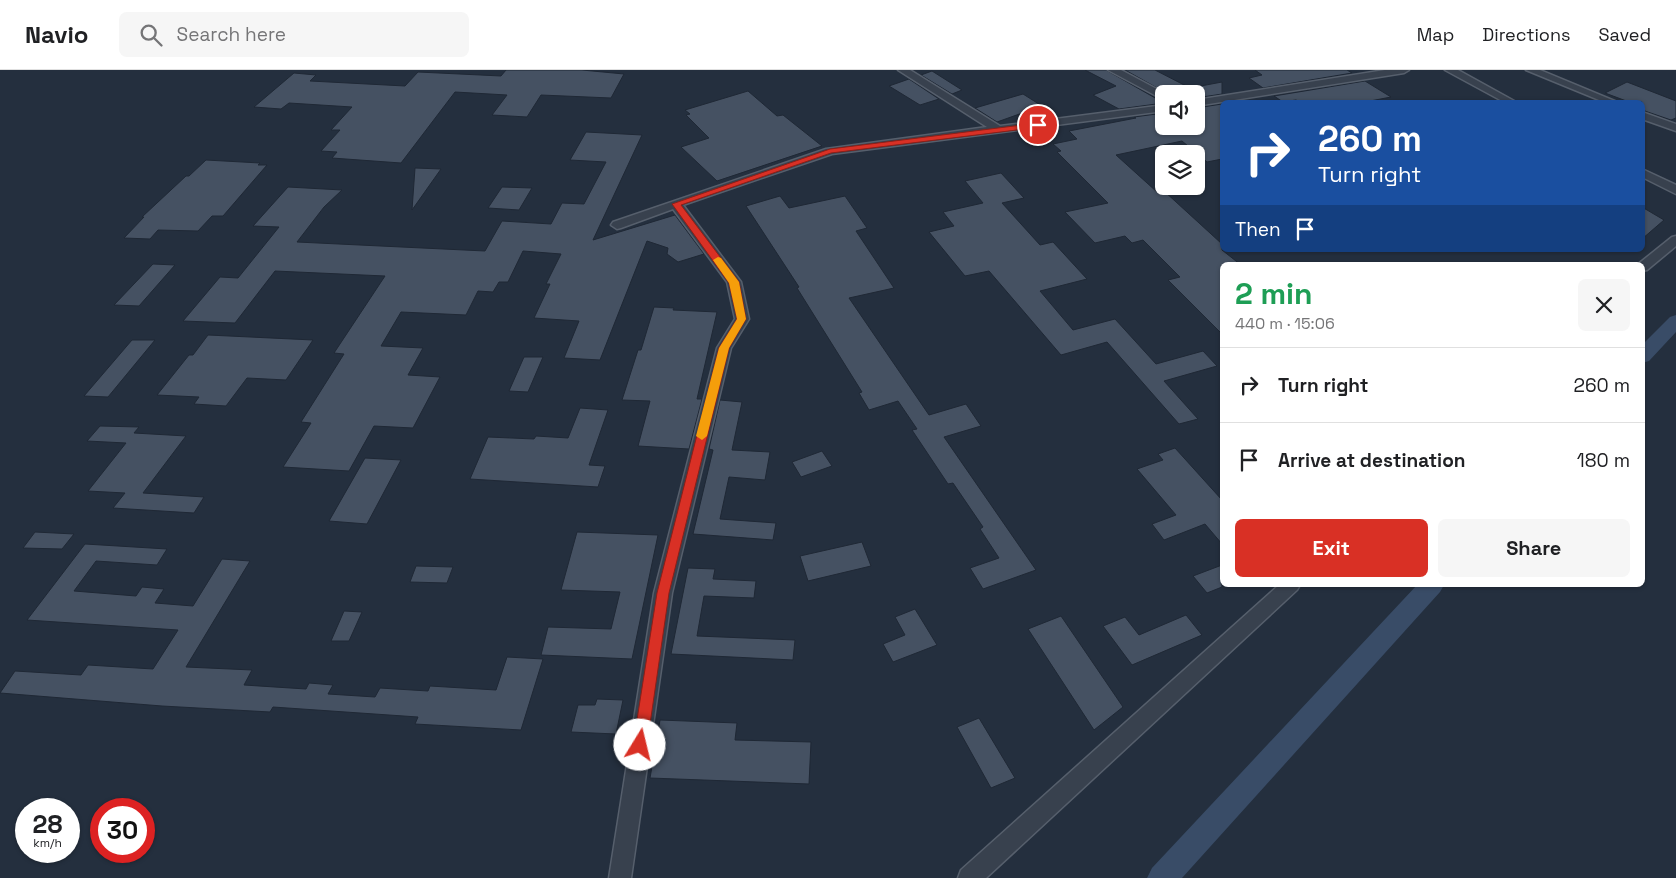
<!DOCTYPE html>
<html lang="en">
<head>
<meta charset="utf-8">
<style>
	:root { --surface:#fff; --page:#f6f6f6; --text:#202124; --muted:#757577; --line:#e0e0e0; --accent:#d93025 }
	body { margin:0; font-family:"Space Grotesk",sans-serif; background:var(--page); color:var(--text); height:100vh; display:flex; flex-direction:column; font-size:19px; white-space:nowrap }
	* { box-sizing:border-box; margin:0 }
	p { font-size:16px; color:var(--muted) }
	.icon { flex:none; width:28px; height:28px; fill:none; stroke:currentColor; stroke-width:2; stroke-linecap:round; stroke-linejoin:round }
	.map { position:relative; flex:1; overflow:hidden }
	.drawer { position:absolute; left:1220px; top:192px; width:425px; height:325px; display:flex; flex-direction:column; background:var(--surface); border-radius:8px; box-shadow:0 1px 4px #0004 }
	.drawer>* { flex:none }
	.hud { position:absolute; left:1220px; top:30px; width:425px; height:152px; border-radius:8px; box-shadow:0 1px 4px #0004; background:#1a4fa0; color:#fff; overflow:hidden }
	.fabs { position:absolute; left:1155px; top:15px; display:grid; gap:10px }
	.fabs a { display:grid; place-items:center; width:50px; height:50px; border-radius:8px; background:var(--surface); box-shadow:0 1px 4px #0004; font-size:25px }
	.speed { position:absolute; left:15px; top:728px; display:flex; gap:10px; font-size:25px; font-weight:700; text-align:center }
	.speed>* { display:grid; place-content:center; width:65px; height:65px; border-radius:50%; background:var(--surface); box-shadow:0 1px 4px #0004; line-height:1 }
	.speed small { font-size:12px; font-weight:400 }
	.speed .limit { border:8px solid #d22; background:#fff; color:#111 }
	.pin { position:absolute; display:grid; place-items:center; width:42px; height:42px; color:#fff; margin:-21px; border:2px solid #fff; border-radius:50%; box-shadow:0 1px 5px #0007 }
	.me { position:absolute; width:55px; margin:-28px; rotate:9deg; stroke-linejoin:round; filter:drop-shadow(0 0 4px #0008) }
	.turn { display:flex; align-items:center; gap:18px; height:105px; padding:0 15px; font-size:22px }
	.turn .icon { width:65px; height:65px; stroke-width:2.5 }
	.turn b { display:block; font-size:35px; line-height:42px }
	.then { display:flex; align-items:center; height:48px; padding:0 15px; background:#0003; gap:10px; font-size:19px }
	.round { display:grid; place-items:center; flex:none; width:52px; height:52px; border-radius:8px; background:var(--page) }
	.summary { display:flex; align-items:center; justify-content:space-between; height:85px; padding:0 15px }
	h1 { font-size:30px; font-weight:800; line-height:38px; color:#1e9e55 }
	.cta { display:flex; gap:10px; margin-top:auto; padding:10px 15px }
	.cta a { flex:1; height:58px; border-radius:8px; background:var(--accent); color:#fff; font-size:20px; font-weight:800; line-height:58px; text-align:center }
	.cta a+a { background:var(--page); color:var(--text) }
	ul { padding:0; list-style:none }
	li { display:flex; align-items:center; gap:15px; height:75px; padding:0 15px; border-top:1px solid var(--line) }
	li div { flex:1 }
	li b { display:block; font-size:19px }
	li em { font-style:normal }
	header { display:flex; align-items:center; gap:30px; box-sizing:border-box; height:70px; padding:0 25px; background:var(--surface); border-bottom:1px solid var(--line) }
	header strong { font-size:24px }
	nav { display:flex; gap:28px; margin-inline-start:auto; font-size:18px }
	.search { width:350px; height:45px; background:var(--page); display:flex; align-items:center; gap:12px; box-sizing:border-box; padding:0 18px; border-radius:8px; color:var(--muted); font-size:19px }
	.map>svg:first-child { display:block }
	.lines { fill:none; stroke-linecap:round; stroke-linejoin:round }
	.canal { fill:#394c67; fill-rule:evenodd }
	.building { fill:#455162; stroke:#1f2835 }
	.minor-casing { stroke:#565f6c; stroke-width:3 }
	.minor { fill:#38414e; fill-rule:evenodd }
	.route { fill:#d93025; stroke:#8d1f18 }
	.slow { fill:#f59e0b }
</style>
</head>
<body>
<header>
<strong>Navio</strong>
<div class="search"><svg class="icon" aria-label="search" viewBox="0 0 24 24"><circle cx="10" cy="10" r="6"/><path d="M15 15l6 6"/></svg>Search here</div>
<nav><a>Map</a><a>Directions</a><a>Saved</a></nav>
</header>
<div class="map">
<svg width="1676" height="808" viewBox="0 0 1676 808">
	<rect width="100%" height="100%" fill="#242f3e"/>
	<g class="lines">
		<path class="canal" d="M1676 245V262L1649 291 1642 293V275L1670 247Z
			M1417 515H1444L1440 522 1182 808H1147L1152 798Z"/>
	</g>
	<path class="building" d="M506 0H582L624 4 611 28 541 25 527 47 492 45 507 25 455 22 401 93 332 88 337 82 321 81 340 60H331L352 37 289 33 281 39 254 37 294 3 316 5 310 11 405 16 418 2 501 6Z
		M1085 0H1106L1164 33 1119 39 1093 25 1116 16Z
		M1125 0H1155L1190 18 1222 12V24L1196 28V24H1168Z
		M1255 0H1347L1352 3 1263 18 1249 8 1262 5Z
		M932 1 962 20 952 24 921 5Z
		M909 9 939 29 920 35 889 16Z
		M1365 11 1391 27 1365 32H1300L1296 30 1283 32 1274 26Z
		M1627 12 1676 31V48L1671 50 1642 40V32H1629L1605 23Z
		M748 21 777 46 783 45 822 76 717 111 681 77 709 68 686 45 690 44 685 40Z
		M1023 24 1042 36 997 52 975 38Z
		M1222 34V89L1207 92 1182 71 1116 85 1157 122 1164 121 1222 174V180L1241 195H1222V264L1168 210 1180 207 1143 170 1132 173 1125 166 1095 173 1065 142 1108 133 1057 82 1061 81 1053 74 1077 69 1069 61 1136 48 1134 47 1164 43V56H1196V38Z
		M586 62 642 65 593 170 675 145 704 184 678 192 667 184 668 178 647 171 600 290 564 288 579 251 534 248 550 214H546L561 184 523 181 508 212H499L493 222 478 221 466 245 401 242 381 276 423 278 408 305 440 307 413 358 374 356 349 401 283 397 311 353 301 352 344 284 334 283 385 206 275 201 235 253 183 251 220 207 238 208 279 157 253 156 288 117 342 120 324 137 297 172 485 181 502 151 551 154 562 133 584 134 606 92 570 90Z
		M206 90 260 93 258 95H267L223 146H212L198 161 158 160 150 169 124 168 144 147H142L186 106H189Z
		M415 98 441 99 412 140Z
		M1001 103 1024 128 1002 133 1040 175 1053 172 1087 209 1040 221 1073 260 1115 249 1156 294 1203 281 1217 296 1164 311 1198 349 1179 354 1107 272 1061 285 989 201 965 206 929 162 954 156 943 142 983 133 965 111Z
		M502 117 532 118 519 140 488 138Z
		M780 126 789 138 845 126 867 158 856 161 894 218 849 228 929 345 966 334 981 356 944 367 1036 500 983 519 970 498 999 488 980 459 983 457 953 413 948 414 912 360 917 359 898 331 869 340 859 323 862 322 797 218 799 217 746 136Z
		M1642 137 1664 150 1642 169Z
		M153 194 175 195 139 236 114 235Z
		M654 237 674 238 673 240 717 242 697 329H702L689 379 638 376 650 331 622 330 638 280H641Z
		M208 265 313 270 286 310 247 308 226 336 194 334 199 327 157 325 189 285H193Z
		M132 270H155L108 327 84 326Z
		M524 287H543L528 322 509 321Z
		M720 330 742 332 732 380 770 382 765 410 729 407 720 449 776 453 773 470 693 464 713 380 709 379Z
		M580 338 608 340 589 395 605 396 598 417 470 409 488 367 534 369 536 366 568 368Z
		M100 356 139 357 134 363 186 366 143 423 204 427 194 443 113 438 125 423 88 421 126 373 87 371Z
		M1175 378 1222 430V474L1205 454 1164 470 1152 454 1176 445 1137 399 1163 390 1158 384Z
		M822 381 832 396 801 407 792 392Z
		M365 388 401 390 367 454 329 451Z
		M35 462 74 464 62 479 23 478Z
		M577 462 658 465 632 589 541 585 548 557 611 559 620 522 561 520Z
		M862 472 871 496 808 511 800 486Z
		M85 474 167 479 157 495 96 491 74 521 136 526 142 517 164 519 155 533 193 536 222 489 250 491 186 597 252 600 244 615 306 619 309 613 333 615 328 624 375 627 380 618 428 621 430 616 496 620 507 587 543 589 521 660 415 654 418 647 273 637 270 642 162 636 0 623 15 601 81 605 88 595 153 599 178 560 27 550Z
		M1222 495V517L1207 523 1193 506Z
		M416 496 453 497 447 513 410 512Z
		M688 498 715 499 713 509 756 511 754 528 704 526 697 566 795 570 793 590 671 584Z
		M915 539 937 575 893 592 883 574 905 565 895 547Z
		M344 541 362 542 349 571H331Z
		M1186 545 1202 565 1132 595 1103 556 1125 547 1139 565Z
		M1061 546 1123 637 1094 660 1028 559Z
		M597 629 623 630 616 664 571 662 578 635H595Z
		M979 648 1015 708 991 718 957 657Z
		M660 650 737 653 735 670 811 672 809 714 650 708Z"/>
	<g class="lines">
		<g class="minor-casing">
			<path id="minor" d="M898 0H910L1000 56 1164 35V41L832 84 683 135 741 212 749 249 731 278 672 523 631 808H609L654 523 717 278 735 249 727 212 673 139 621 158 617 159 611 155 613 152 826 79 987 57Z
				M1108 0H1121L1166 24H1164V30Z
				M1385 0H1409L1404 3 1196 36V30Z
				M1445 0H1458L1516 32H1504Z
				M1526 0H1540L1617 32H1604Z
				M1642 42 1676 54V61L1642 49Z
				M1642 99 1676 115V124L1642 107Z
				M1676 166V176L1647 200 1642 201V195H1637L1672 167Z
				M1279 515H1300L1297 520 986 808H958L961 800Z"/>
		</g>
		<use href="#minor" class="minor"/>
	</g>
	<path class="route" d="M1038 53 1041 54V57L831 83 681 135 739 212 746 249 729 278 669 523 647 675 645 680 640 682 635 680 633 675 657 523 719 278 737 249 729 213 672 134 830 79Z"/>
	<path class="slow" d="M718 187 721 188 739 212 746 249 729 278 707 366 702 370 696 366 719 278 737 249 729 213 713 190Z"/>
</svg>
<div class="fabs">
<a><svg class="icon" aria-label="sound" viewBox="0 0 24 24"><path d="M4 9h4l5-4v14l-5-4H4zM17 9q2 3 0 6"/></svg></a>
<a><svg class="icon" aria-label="layers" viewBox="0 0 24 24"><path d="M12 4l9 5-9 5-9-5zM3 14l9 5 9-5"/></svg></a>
</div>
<div class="speed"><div>28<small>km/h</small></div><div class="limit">30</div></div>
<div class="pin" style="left:1038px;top:55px;background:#d93025"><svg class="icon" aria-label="arrive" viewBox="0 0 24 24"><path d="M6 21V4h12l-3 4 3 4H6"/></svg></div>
<svg class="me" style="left:640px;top:675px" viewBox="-20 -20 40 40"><circle r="19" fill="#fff"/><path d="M0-13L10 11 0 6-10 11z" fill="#d93025"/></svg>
<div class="hud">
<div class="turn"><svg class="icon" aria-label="right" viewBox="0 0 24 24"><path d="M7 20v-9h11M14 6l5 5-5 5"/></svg><div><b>260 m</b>Turn right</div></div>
<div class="then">Then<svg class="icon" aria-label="arrive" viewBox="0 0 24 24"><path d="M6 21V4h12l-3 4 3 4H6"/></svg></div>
</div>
<section class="drawer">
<div class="summary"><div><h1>2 min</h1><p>440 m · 15:06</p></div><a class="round"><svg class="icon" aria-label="close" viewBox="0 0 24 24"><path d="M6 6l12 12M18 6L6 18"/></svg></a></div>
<ul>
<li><svg class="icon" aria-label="right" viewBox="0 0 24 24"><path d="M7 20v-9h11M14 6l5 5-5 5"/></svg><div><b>Turn right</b></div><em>260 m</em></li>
<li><svg class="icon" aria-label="arrive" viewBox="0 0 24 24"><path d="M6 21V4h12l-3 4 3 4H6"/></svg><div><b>Arrive at destination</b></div><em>180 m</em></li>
</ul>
<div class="cta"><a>Exit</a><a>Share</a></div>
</section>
</div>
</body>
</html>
